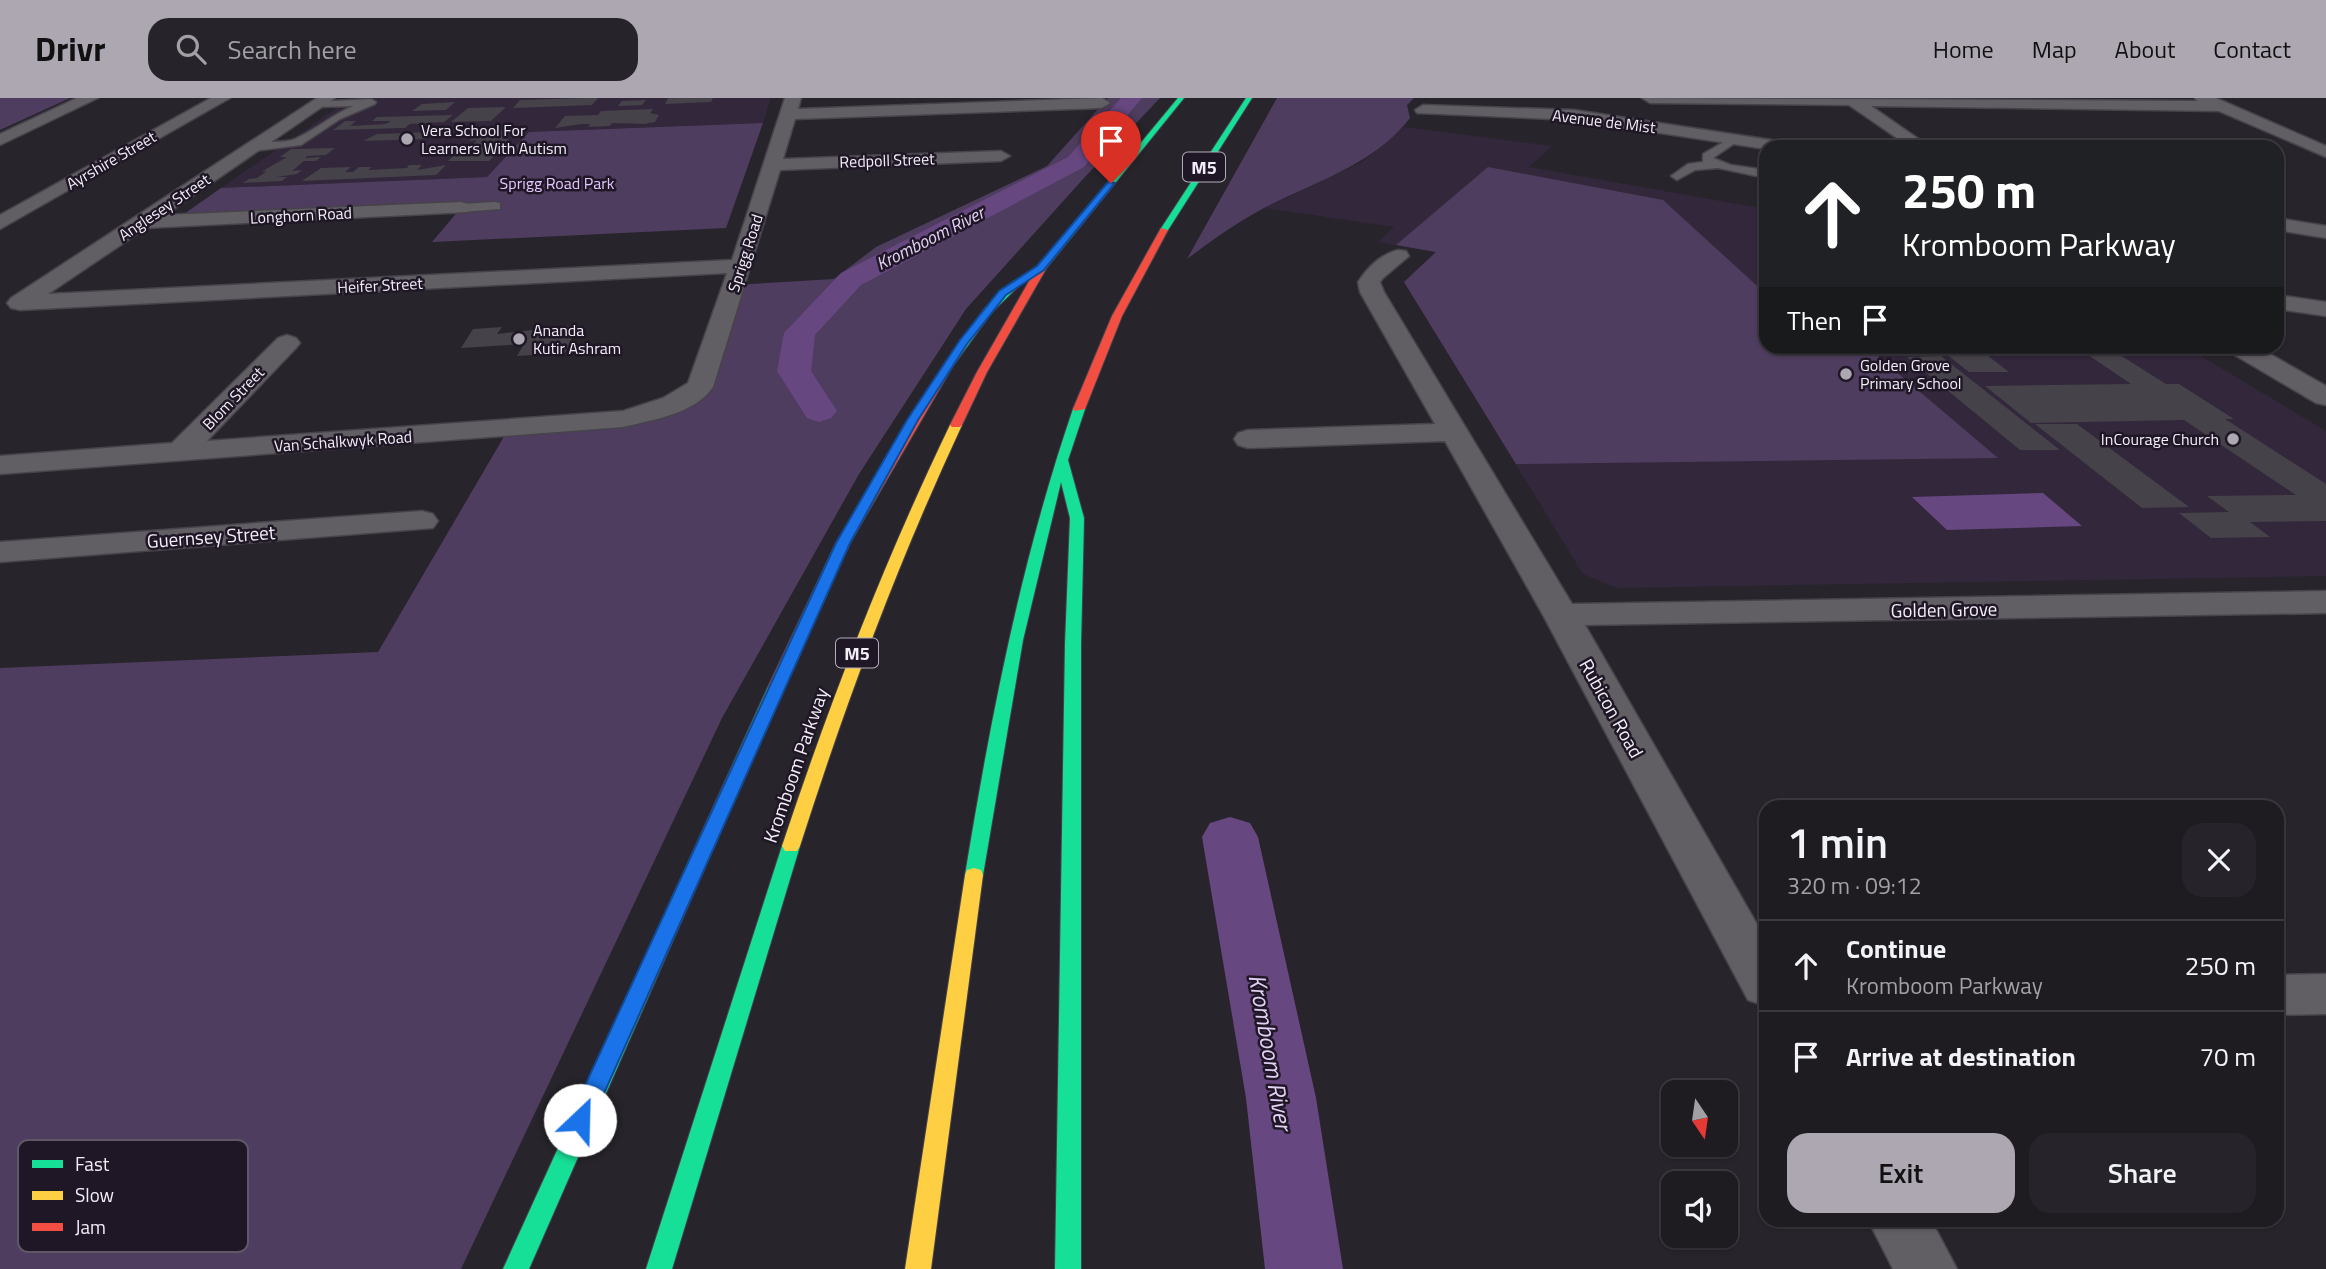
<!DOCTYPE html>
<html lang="en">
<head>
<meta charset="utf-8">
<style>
	:root { --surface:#1e1b21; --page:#26242a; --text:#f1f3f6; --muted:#a1a1a5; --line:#3c393f; --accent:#aca7b1 }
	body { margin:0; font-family:"Titillium Web",sans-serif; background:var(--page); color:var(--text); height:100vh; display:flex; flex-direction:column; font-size:26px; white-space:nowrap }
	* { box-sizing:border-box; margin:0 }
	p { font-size:23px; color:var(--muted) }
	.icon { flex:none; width:38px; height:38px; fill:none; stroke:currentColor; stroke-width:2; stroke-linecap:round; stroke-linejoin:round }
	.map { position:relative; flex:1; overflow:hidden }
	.drawer { position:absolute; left:1759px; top:702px; width:525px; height:427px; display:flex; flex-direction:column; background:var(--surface); border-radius:21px; box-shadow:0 2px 5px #0004,0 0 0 2px var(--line) }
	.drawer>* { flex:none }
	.top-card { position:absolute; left:1759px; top:42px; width:525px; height:214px; border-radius:21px; box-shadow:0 2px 5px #0004,0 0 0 2px var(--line); background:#202124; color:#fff; overflow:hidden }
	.needle { width:46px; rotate:167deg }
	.tools { position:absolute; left:1661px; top:982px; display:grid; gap:14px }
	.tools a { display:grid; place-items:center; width:77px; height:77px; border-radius:14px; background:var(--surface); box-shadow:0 2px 5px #0004,0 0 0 2px var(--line); font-size:35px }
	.pin { position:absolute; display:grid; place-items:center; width:60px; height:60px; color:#fff; margin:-72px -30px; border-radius:50% 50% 50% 0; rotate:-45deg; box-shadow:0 0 7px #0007 }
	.pin .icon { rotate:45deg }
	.me { position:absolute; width:77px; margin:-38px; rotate:24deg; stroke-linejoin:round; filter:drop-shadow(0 0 5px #0008) }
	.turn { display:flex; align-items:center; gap:24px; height:147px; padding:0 28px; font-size:32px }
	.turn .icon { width:91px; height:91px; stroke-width:2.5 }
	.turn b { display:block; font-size:49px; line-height:60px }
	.then { display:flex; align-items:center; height:66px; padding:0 28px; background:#0003; gap:14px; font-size:26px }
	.round { display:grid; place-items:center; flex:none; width:74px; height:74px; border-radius:21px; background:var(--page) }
	.headline { display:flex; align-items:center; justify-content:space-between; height:119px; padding:0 28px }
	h1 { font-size:42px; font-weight:600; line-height:52px }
	.action { display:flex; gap:14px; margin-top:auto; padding:14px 28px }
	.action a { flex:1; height:80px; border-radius:21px; background:var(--accent); color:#111; font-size:28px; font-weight:600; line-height:80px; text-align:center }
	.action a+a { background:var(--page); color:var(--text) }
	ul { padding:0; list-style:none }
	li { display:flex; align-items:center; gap:21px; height:91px; padding:0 28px; border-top:2px solid var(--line) }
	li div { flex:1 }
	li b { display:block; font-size:26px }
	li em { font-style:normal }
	header { display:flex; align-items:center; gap:42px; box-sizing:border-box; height:98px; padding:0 35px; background:var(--accent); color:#111 }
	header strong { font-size:33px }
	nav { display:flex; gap:38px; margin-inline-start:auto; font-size:24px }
	.search { width:490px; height:63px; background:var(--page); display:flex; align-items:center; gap:18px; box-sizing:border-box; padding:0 24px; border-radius:21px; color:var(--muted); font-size:26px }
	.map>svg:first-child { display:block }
	.built { fill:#32273b }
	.green { fill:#4f3d5f }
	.water { fill:#674780 }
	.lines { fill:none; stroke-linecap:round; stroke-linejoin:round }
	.canal { fill:#674780; fill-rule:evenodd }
	.building { fill:#464249 }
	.lane-casing { stroke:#46434a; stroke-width:3 }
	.street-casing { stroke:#46434a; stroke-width:3 }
	.fast-casing { stroke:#46434a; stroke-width:2 }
	.slow-casing { stroke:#46434a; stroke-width:2 }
	.jam-casing { stroke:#46434a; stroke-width:2 }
	.lane { fill:#615e64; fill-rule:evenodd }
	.street { fill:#615e64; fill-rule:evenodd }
	.fast { fill:#16e098; fill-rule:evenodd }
	.slow { fill:#ffcf43; fill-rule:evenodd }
	.jam { fill:#f24e42; fill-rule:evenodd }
	.route { fill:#1a73e8; stroke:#114b97; stroke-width:2 }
	.poi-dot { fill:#aca7b1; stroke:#1f1726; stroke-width:2.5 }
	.labels { text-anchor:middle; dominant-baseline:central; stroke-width:5; stroke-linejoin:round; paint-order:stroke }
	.far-street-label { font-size:16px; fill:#f3edf8; stroke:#1f1726 }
	.far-poi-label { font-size:16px; fill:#f3edf8; stroke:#1f1726; text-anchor:start }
	.far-park-label { font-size:16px; fill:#e2c5fc; stroke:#1f1726 }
	.shield { fill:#1f1726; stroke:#b3adb9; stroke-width:2 }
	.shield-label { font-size:18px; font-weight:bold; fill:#f3edf8 }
	.far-water-label { font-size:18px; font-style:italic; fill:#e3d0f5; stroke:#1f1726 }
	.street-label { font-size:19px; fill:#f3edf8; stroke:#1f1726 }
	.near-water-label { font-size:24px; font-style:italic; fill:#e3d0f5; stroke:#1f1726 }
	.key { fill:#1f1726; stroke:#5f5765; stroke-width:2 }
	.key-label { font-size:19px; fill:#f3edf8 }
</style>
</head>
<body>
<header>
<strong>Drivr</strong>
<div class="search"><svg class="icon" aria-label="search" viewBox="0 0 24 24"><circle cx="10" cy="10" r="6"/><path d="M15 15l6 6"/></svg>Search here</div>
<nav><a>Home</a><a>Map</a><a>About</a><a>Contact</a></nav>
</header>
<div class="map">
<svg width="2326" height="1171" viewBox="0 0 2326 1171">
	<rect width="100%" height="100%" fill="#28242c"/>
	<path class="built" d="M351 0H771L763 25 529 34 487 79 221 90Z
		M1404 29 1552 48 1529 69 1766 111V248L2186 249 2326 333V478L1617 490 1583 476 1404 184 1436 154 1378 144 1394 129 1265 110 1362 64Z"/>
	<path class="green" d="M0 0H70L0 32Z
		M1108 0H1160L1084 80 966 211 859 376 722 620 461 1171H0V570L378 554 509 330 623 321 683 302 735 187 834 181 876 149 1047 68Z
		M1277 0H1414L1407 7 1410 20C1374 67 1314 84 1264 110 1236 125 1212 142 1187 161Z
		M763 25 726 130 432 144 460 111 174 123 221 90 487 79 529 34Z
		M1488 69 1663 102 1766 196V248L1867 249 1998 360 1516 366 1404 184 1436 154 1396 147Z"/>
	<path class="water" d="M2043 395 2082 428 1947 432 1912 399Z"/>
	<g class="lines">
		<path class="canal" d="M1121 0H1142L1084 69 861 187 815 237 811 273 837 313 831 320 819 324 807 320 777 273 784 235 841 175 1068 59Z
			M1230 719 1250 725 1258 739 1316 1000 1343 1171H1265L1246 1000 1202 739 1210 725Z"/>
	</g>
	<path class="building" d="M583 0H598L592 7 513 10 520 2Z
		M668 0H713L711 4 665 6Z
		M646 2 642 7 618 8 622 3Z
		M455 4 446 12 412 13 422 6Z
		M506 9 491 23 451 24 468 10Z
		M653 11 650 15 659 17 655 24 644 26 612 25 610 28 588 29 590 26H581L555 30 565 18 598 17 601 13Z
		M453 17 444 24 410 26 405 30 333 32 345 23H356L350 28 386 26 391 23H372L377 19Z
		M518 32 515 35 507 36 502 41H509L502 49H496L490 55H497L489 63H448L455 56 473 54H457L460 50H470L477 42 469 43 473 39 491 36H481L485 33Z
		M433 34 426 41 363 43 377 36Z
		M335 50 326 57 307 58 305 60 321 59 316 63H304L292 73 302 72 297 76 276 79H287L282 83 243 85 249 81 257 80 267 73 261 74 287 59H280L291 51Z
		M409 67H422L417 72 446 67 436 77 302 83 321 70 351 69 345 74H353L359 69H372L368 72 407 70Z
		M578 227 565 255 517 258 524 246 461 250 473 231 502 229 497 236Z
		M1936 248H1975L2009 274H1969Z
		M2075 248H2113L2123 255H2117L2166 286H2179L2234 321H2225L2326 386V423L2250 424 2270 439 2211 440 2179 415 2229 414 2207 398 2296 397 2184 322 2031 325 1985 288 2131 286Z
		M1941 258 2060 352H2020L1907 259Z
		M2035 326H2077L2189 409 2142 410Z"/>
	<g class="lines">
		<g class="lane-casing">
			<path id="lane" d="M371 1 376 4 375 6 340 21 301 47 253 53 247 49C260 40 281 47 295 41 315 32 332 17 353 8L318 9 313 6 314 4Z
				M1734 38 1740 41 1738 43 1713 60 1731 67 1766 72V80L1718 70 1695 72 1677 82 1671 78 1688 66 1703 64V56Z
				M495 104 500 105V111L461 114 454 110 461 106Z"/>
		</g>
		<g class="street-casing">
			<path id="street" d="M77 0H98L0 47V36Z
				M211 0H230L0 131V117Z
				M317 0H335L165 117 461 104 468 106 471 110 468 114 146 130 48 196 732 162 785 0H801L798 11 1102 0 1110 5 1102 10 795 21 783 61 1001 53 1010 58 1001 63 780 72 713 289C695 316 652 322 623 329L0 376V358L172 345 278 240 287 237 296 240 300 245 296 250 207 343 623 313 663 300 688 285 727 175 20 212 11 210 7 205 11 200Z
				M1642 0 2197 3 2195 0H2216L2326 48V59L2219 13 1871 8 1930 49H1910L1849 7 1650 5Z
				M1423 7 1574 12 1784 44 1793 49H1766V51L1574 22 1417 15 1415 12Z
				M2277 120 2326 128V140L2277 132Z
				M1398 152 1406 153 1409 158 1383 180 1380 184 1384 194 1572 506 2326 493V515L1585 527 1766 842V908L1748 902 1543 517 1445 343 1248 350 1238 347 1234 341 1238 335 1248 332 1435 326 1360 194 1358 184C1367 170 1381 156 1398 152Z
				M2277 197 2326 204V218L2277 211Z
				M2225 248H2256L2326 288V307L2316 305 2228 253Z
				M422 413 433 416 438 423 433 430 0 464V444Z
				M2326 876V916L2277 917V877Z
				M1868 1122H1931L1957 1171H1893Z"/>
		</g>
		<g class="fast-casing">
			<path id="fast" d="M1178 0H1184L1044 173H1038V169Z
				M1246 0H1252L1168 132 1161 134 1160 132Z
				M1014 183 1022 185 992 214 953 268H945L944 266 985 210Z
				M1079 308 1085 311 1068 362 1084 420 1081 546V1171H1055L1065 546 1070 420 1061 384 1023 542 983 777 981 782 974 784 967 782 965 777C991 619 1021 463 1073 311Z
				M776 584 784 589 529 1171H503L768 589Z
				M791 742 797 743 800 748 672 1171H646L782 748 785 743Z"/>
		</g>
		<g class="slow-casing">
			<path id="slow" d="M956 324 962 327C898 464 846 604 800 748L797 753H785L782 748C830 604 884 464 950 327Z
				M974 770 981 772 983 777 931 1171H905L965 777 967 772Z"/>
		</g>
		<g class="jam-casing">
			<path id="jam" d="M1161 130 1168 132 1122 218 1085 311 1075 313 1073 311 1112 218Z
				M1041 168 1046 171 987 274 962 327 960 329H952L950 327 977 274 1036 171Z
				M949 263 954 266 850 445 784 589 776 594 770 592 768 589 836 445 944 266Z"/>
		</g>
		<use href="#lane" class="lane"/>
		<use href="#street" class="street"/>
		<use href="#fast" class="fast"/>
		<use href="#slow" class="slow"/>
		<use href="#jam" class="jam"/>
	</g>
	<path class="route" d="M1108 84 1115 85 1044 172 1006 197 967 246 918 322 850 445 589 1029 580 1032 572 1029 569 1022 836 445 907 322 960 242 999 193 1037 168Z"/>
	<g class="poi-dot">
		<circle cx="407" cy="41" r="7"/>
		<circle cx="519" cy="241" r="7"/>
		<circle cx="1846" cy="276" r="7"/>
		<circle cx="2233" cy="341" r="7"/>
	</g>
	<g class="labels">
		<g class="far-street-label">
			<text transform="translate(1604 23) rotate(7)">Avenue de Mist</text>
			<text transform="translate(111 62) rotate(-30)">Ayrshire Street</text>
			<text transform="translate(887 62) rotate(-2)">Redpoll Street</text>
			<text transform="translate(164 109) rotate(-34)">Anglesey Street</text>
			<text transform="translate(301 117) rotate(-3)">Longhorn Road</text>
			<text transform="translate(745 155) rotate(-72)">Sprigg Road</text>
			<text transform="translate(380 187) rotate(-3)">Heifer Street</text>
			<text transform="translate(233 300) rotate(-46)">Blom Street</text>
			<text transform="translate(343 343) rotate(-4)">Van Schalkwyk Road</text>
		</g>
		<g class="far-poi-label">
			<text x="421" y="32">Vera School For<tspan x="421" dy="18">Learners With Autism</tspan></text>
			<text x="533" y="232">Ananda<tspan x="533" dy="18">Kutir Ashram</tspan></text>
			<text x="1860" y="267">Golden Grove<tspan x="1860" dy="18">Primary School</tspan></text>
			<text x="2219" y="341" text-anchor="end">InCourage Church</text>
		</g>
		<g class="far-park-label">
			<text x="557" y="85">Sprigg Road Park</text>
		</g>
		<g class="shield">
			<rect x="1183" y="54.5" width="42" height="29" rx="5"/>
			<rect x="836" y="540.5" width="42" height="29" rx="5"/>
		</g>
		<g class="shield-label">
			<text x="1204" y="69">M5</text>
			<text x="857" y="555">M5</text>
		</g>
		<g class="far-water-label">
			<text transform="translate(930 140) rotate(-27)">Kromboom River</text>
		</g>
		<g class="street-label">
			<text transform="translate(211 438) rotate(-4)">Guernsey Street</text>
			<text transform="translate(1944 511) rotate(-1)">Golden Grove</text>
			<text transform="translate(1612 610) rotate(61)">Rubicon Road</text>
			<text transform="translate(795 667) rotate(-71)">Kromboom Parkway</text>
		</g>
		<g class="near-water-label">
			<text transform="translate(1271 954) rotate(80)">Kromboom River</text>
		</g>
	</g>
	<rect x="18" y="1042" width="230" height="112" rx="10" class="key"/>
	<rect x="32" y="1062" width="31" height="8" fill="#16e098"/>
	<rect x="32" y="1093" width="31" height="9" fill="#ffcf43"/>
	<rect x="32" y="1125" width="31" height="8" fill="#f24e42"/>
	<g class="key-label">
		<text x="75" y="1073">Fast</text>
		<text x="75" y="1104">Slow</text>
		<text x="75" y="1136">Jam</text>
	</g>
</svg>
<div class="tools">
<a><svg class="needle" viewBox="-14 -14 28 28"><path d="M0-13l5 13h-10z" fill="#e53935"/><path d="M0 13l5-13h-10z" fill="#a1a1a5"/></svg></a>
<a><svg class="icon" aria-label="sound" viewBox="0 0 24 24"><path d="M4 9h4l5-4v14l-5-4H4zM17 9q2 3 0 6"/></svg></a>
</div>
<div class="pin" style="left:1111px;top:85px;background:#d93025"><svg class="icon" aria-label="arrive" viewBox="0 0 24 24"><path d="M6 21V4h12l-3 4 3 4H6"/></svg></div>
<svg class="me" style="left:580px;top:1022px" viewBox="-20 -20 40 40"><circle r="19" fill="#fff"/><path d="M0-13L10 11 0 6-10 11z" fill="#1a73e8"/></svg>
<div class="top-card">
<div class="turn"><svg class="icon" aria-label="ahead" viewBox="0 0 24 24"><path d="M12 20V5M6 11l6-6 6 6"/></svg><div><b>250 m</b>Kromboom Parkway</div></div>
<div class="then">Then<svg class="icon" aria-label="arrive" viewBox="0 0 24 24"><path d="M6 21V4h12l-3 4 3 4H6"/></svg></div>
</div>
<section class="drawer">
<div class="headline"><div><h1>1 min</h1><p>320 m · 09:12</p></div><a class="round"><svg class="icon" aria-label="close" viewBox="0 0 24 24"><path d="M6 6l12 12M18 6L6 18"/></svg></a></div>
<ul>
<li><svg class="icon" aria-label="ahead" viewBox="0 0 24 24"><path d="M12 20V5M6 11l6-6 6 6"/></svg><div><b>Continue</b><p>Kromboom Parkway</p></div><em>250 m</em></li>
<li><svg class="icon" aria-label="arrive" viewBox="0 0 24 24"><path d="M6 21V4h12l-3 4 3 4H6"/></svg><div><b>Arrive at destination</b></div><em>70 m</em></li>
</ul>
<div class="action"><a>Exit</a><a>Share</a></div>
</section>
</div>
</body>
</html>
